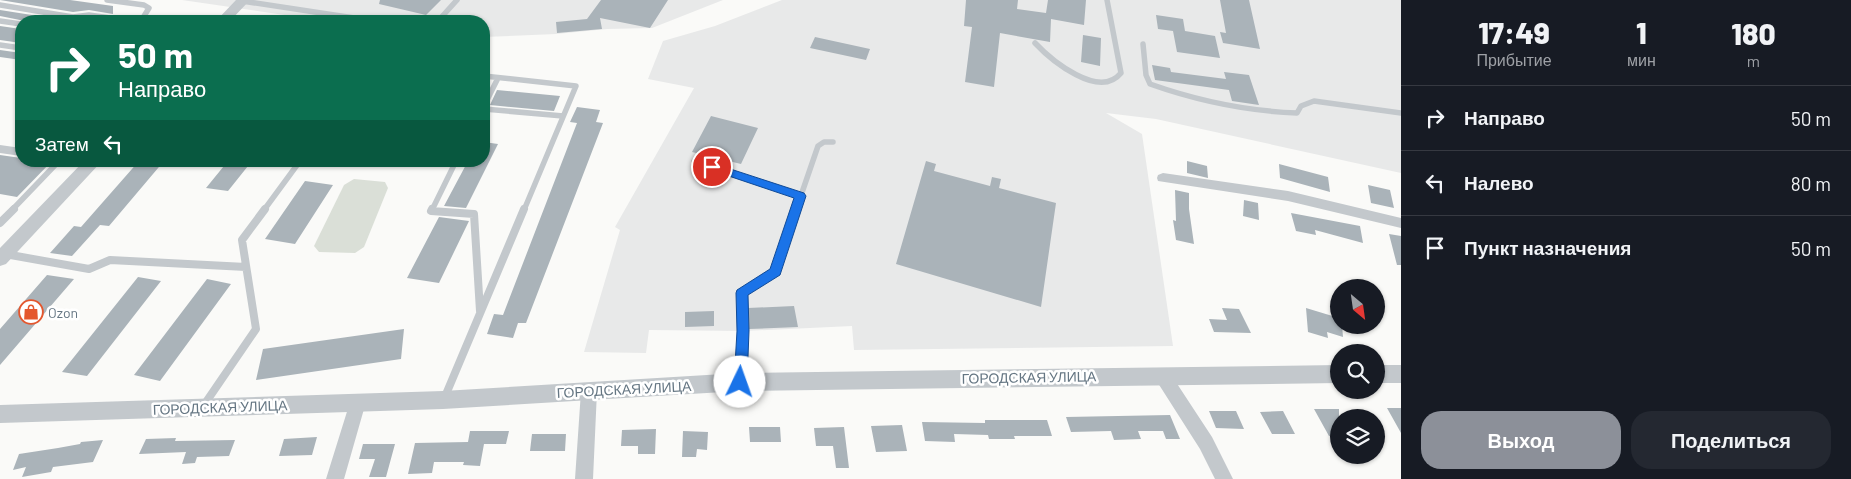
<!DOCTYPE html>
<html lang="ru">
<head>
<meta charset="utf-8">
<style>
	:root { --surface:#171b24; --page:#242831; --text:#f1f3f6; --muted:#9ea1a6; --line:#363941; --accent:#8c9099 }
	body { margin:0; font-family:Barlow,sans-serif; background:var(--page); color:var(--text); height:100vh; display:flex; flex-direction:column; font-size:19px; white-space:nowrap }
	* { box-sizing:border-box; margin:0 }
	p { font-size:16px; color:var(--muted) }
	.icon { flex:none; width:28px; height:28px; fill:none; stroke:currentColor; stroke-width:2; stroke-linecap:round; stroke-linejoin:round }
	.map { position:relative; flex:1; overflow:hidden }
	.details { display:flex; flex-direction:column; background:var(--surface); width:450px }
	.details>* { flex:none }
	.hud { position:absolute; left:15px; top:15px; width:475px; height:152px; border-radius:20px; box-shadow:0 1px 4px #0004; background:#0b6e4f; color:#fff; overflow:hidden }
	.needle { width:32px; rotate:151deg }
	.fabs { position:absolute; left:1330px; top:279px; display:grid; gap:10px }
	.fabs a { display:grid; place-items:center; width:55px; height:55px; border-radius:50%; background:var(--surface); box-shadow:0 1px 4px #0004; font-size:25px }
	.pin { position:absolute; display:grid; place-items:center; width:42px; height:42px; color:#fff; margin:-21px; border:2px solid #fff; border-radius:50%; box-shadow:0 1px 5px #0007 }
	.me { position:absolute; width:55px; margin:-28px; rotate:3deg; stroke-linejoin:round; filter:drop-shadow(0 0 4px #0008) }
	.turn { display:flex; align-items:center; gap:18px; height:105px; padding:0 20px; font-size:22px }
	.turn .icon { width:65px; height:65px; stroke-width:2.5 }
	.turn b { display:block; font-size:35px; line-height:42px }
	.then { display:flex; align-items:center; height:48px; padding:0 20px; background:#0003; gap:10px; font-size:19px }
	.eta { display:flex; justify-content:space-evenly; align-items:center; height:85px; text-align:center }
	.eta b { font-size:30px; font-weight:800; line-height:35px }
	.button { display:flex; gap:10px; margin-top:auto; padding:10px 20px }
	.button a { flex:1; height:58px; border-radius:20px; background:var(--accent); color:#fff; font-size:20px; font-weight:800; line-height:58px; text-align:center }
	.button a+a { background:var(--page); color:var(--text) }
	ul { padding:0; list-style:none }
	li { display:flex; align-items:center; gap:15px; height:65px; padding:0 20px; border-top:1px solid var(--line) }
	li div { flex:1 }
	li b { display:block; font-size:19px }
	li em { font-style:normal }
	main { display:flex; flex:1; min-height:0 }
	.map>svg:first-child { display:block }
	.built { fill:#e8e9e9 }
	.green { fill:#dadfd7 }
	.building { fill:#aab3b9 }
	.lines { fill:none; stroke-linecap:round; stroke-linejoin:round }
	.service-far1 { stroke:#c3c8cc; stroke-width:5.5 }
	.service { stroke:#c3c8cc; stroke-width:8 }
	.minor { fill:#c3c8cc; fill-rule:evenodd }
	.tertiary { fill:#c3c8cc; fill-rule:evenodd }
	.route { fill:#1a73e8; stroke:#114b97 }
	.labels { text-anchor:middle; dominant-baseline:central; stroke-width:5; stroke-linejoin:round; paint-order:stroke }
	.poi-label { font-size:14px; fill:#657683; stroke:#fff; text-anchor:start }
	.street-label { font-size:14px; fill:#657683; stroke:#fff }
</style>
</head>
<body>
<main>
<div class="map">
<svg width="1401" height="479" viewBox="0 0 1401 479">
	<rect width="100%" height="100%" fill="#fafaf8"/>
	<path class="built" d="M182 0H723L652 28 607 29 556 34 484 37V21H325Z
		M782 0H1401V173L1156 119 1106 113 1142 134 1173 346 854 350 852 326 743 331 649 330 646 353 584 352 620 230 615 227 694 88 648 79 663 41 715 26Z"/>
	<path class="green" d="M354 179 385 182 388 188 364 247 355 253 319 252 314 246 344 185Z"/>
	<path class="building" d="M0 0H70L113 6V14L89 10 73 12Z
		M380 0H441L426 15 379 4Z
		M601 0H668L650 28 600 18 602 29 557 33 556 22 587 19Z
		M966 0H1018L1017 9 1046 13 1048 0H1086L1084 25 1051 19 1050 42 1000 33 994 87 965 82 972 27 964 26Z
		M1220 0H1249L1260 49 1223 43 1220 32 1226 33Z
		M0 10 70 21H25L0 16Z
		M1156 15 1183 19 1185 31 1215 36 1220 58 1177 52 1173 31 1158 29Z
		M0 26 21 29V43L0 40Z
		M1083 35 1101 38 1100 66 1081 62Z
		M815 37 870 49 866 60 810 48Z
		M0 50 21 53V60L0 57Z
		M1152 65 1170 68 1171 72 1226 79 1224 72 1249 75 1259 105 1232 101 1229 90 1155 80Z
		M497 90 560 96 554 111 490 105Z
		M577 107 600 110 596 122 603 123 526 323H518L513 338 487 334 494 314 503 315 577 123 570 122Z
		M711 116 758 128 741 164 692 152Z
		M484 142 498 144 466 208 444 206 468 161H484Z
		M0 155 21 158V161H52L17 197 0 194Z
		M139 161H164L109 226 100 225 72 256 50 253 74 226 81 227Z
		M228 161H252L228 191 206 188Z
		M926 161 936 164 934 171 990 186 992 177 1001 179 999 188 1056 203 1041 307 896 264Z
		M1187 161 1207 166 1208 178 1187 173Z
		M1279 164 1328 177 1330 192 1280 178Z
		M305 181 333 185 295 244 265 239Z
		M1368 185 1390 190 1394 208 1371 203Z
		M1175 190 1189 193V209L1194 244 1176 240 1173 220 1176 221Z
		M1244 200 1258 203 1259 220 1243 216Z
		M1291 213 1360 226 1363 243 1315 230 1316 235 1296 231Z
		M439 217 469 221 439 283 407 278Z
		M1389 234 1401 236V265H1397Z
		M47 275 74 279 0 365V329Z
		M138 277 161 281 87 376 62 372Z
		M207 279 231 284 160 381 134 375Z
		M794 306 798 327 749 329 748 308Z
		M1222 308 1239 309 1251 333 1214 332 1209 319 1227 320Z
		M1306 308 1339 318V325H1342L1343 337 1327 332 1328 338 1308 332Z
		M714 311V326L685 327V312Z
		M404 329 401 359 256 380 263 349Z
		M1387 408H1401V433Z
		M1314 409H1339V435L1329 436Z
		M1209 411H1236L1244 429 1216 428Z
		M1283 411 1295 434H1272L1260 412Z
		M1170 415 1180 439H1166L1163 431H1138L1141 439 1114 440 1111 431 1071 432 1066 417Z
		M985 420H1047L1052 436H1014L1015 439H989L988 435 954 434 955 442 925 441 922 422 985 423Z
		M902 425 907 451 876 452 871 426Z
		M749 427H780L781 442H750Z
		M844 427 849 468H836L833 446H816L814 428Z
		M656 429 655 454H638V446H621L622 430Z
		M470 431H509L506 444H484L480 466 463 465 464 462H434L432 473 408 474 415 443 468 442Z
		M683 431 708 432 707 450 697 449 696 457H682Z
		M532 434H566L565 451H530Z
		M317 437 312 455 279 456 284 439Z
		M176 438 175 441 235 440 229 456 197 457 195 463 182 464 186 452 139 454 146 439Z
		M103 440 93 462 53 467 51 472 22 477 26 467 13 470 19 454 58 448 80 444 81 442Z
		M363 444H395L386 477H369L375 459H359Z"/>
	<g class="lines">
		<path class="service-far1" d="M107 0 144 5 149 8 141 21
			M242 1 374 21
			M0 5 73 17 89 15 131 21
			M0 21 21 24
			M438 21 457 0
			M1035 43C1051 60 1099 100 1121 73L1107 0
			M1143 44 1146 75 1150 84C1198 101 1246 111 1297 113L1301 106 1314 101 1401 113
			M0 45 21 48
			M484 76 576 86 524 210
			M484 106 498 78
			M484 109 563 116
			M694 161 800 196
			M12 210 59 161
			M264 210 300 161
			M432 210 456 161
			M796 210 818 146 824 142H833"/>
		<path class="service" d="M432 209 431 211 474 214 480 311
			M0 223 14 209
			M5 254 89 269 110 260 246 267
			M740 381 743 331 742 293 775 272 797 209
			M444 399 524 209
			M204 405 256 329 242 240 265 209"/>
		<path class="minor" d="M0 145 21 148V156L0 153Z
			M1163 173 1288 191 1401 218V228L1288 201 1158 181 1157 178 1158 175Z
			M1162 368 1168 370 1212 437 1233 479H1215L1200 449 1156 380 1154 375 1156 370Z
			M589 384 595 386 597 391 593 479H575L581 391 583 386Z
			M358 395 364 397 366 402 344 479H326L350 402 352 397Z"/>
		<path class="tertiary" d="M236 0H250L230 21H216Z
			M84 161H102L6 264 0 266V248Z
			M1339 365V383L740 391 443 409 0 423V405L443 391 740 373Z
			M1376 365H1401V383H1376Z"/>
	</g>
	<path class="route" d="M712 163 804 193 806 196 780 275 748 295 749 331 747 382 745 387 740 388 736 387 734 382 737 331 736 293 737 290 770 269 794 198 708 169 706 167 708 164Z"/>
	<defs>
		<g id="shop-ring" transform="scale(1.25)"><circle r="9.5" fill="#fff" stroke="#e4572e" stroke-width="1.5"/><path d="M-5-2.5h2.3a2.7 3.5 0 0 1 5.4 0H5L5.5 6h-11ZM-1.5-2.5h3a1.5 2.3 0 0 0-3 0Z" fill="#e4572e"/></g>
	</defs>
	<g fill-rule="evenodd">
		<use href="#shop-ring" x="31" y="312"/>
	</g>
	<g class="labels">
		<g class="poi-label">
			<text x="48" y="312">Ozon</text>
		</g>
		<g class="street-label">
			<text transform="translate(1029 377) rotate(-1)">ГОРОДСКАЯ УЛИЦА</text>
			<text transform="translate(624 389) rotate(-3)">ГОРОДСКАЯ УЛИЦА</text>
			<text transform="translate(220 407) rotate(-2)">ГОРОДСКАЯ УЛИЦА</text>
		</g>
	</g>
</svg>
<div class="fabs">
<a><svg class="needle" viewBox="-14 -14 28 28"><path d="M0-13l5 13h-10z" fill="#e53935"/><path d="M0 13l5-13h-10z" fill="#9ea1a6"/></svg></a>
<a><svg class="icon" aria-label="search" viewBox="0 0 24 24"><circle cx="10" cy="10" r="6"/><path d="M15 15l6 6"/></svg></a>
<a><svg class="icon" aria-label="layers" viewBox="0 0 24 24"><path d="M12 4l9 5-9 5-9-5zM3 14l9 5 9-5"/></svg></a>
</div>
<div class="pin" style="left:712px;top:167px;background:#d93025"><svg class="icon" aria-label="arrive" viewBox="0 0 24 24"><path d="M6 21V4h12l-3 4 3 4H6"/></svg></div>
<svg class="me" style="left:740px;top:382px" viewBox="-20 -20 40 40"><circle r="19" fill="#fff"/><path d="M0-13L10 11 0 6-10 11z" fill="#1a73e8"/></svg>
<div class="hud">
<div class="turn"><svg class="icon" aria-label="right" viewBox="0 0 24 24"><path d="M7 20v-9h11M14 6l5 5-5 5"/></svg><div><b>50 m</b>Направо</div></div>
<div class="then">Затем<svg class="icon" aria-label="left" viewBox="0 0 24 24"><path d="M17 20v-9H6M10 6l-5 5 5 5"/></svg></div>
</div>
</div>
<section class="details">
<div class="eta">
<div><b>17:49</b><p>Прибытие</p></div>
<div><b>1</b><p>мин</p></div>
<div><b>180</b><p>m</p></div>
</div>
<ul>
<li><svg class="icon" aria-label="right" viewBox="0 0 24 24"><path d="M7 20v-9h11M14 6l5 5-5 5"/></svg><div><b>Направо</b></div><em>50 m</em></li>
<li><svg class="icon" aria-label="left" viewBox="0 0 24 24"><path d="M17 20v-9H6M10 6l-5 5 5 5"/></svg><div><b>Налево</b></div><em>80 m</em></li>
<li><svg class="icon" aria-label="arrive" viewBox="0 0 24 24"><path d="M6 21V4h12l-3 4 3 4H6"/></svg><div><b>Пункт назначения</b></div><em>50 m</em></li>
</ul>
<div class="button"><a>Выход</a><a>Поделиться</a></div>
</section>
</main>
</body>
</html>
